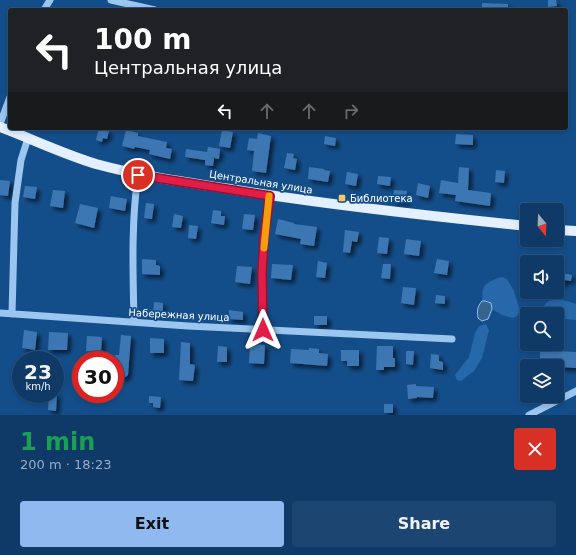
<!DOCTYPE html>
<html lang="en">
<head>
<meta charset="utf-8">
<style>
	:root { --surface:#0f3a68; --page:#1d4571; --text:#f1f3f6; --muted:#9badc0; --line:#2f547c; --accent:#90b9f0 }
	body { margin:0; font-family:"DejaVu Sans",sans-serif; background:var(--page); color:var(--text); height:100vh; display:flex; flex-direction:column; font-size:15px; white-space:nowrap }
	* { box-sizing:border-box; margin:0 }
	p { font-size:13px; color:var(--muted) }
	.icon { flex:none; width:22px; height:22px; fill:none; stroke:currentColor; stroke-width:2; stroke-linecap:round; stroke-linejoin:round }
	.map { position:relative; height:415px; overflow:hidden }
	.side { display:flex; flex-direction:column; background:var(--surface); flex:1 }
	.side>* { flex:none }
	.hud { position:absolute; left:8px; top:8px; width:560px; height:122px; border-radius:4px; box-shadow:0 2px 6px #0003,0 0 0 1px var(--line); background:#202124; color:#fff; overflow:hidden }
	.needle { width:26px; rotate:161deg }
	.tools { position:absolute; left:520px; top:203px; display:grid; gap:8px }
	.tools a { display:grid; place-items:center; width:44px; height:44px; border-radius:4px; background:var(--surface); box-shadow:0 2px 6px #0003,0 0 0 1px var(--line); font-size:20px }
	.speed { position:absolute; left:12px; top:351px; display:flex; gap:8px; font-size:20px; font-weight:700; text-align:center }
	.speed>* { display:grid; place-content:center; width:52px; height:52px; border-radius:50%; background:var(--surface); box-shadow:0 2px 6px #0003,0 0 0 1px var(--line); line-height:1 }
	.speed small { font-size:10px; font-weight:400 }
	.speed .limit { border:6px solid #d22; background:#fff; color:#111 }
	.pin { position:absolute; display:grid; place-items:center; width:34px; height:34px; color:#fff; margin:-17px; border:2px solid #fff; border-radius:50%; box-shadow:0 1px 4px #0007 }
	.me { position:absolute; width:44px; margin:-22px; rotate:0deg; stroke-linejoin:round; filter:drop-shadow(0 0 3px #0008) }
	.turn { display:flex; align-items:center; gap:14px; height:84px; padding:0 20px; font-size:18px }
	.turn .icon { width:52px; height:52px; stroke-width:2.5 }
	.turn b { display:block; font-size:28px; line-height:34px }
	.lanes { display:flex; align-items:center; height:38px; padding:0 20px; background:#0003; justify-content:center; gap:20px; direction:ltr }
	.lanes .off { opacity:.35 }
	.round { display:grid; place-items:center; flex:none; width:42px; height:42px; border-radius:4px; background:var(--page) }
	.head { display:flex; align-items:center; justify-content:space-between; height:68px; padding:0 20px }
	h1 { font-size:24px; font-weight:800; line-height:30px; color:#1e9e55 }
	.primary-button { display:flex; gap:8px; margin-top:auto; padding:8px 20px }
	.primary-button a { flex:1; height:46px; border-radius:4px; background:var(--accent); color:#111; font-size:16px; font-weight:800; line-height:46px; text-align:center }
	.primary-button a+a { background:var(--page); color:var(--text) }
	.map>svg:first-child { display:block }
	.green { fill:#2668a9 }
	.water { fill:#37638f; stroke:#8dc2f3 }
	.building { fill:#3d77b3; filter:url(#shadow) }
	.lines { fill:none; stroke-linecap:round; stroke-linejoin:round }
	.minor { stroke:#9bc6f0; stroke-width:7 }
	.major { stroke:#e4f0ff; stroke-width:10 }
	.route-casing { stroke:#92132f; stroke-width:10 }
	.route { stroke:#e11d48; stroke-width:7 }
	.slow { stroke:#f59e0b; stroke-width:7 }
	.poi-dot { fill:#ffc75a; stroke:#144e8a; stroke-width:1.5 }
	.labels { text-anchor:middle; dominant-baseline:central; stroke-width:3.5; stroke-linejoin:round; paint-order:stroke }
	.street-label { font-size:10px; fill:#fff; stroke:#144e8a }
	.poi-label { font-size:10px; fill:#fff; stroke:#144e8a; text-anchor:start }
</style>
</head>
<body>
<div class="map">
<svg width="576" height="415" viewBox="0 0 576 415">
	<defs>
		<filter id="shadow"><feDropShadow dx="3.5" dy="3.5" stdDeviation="2" flood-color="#0009"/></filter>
	</defs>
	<rect width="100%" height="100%" fill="#144e8a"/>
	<path class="green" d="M502 277 507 279 514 291 520 311 517 316 513 318 502 315 492 309 491 303 485 301H482C483 297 482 292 483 289 486 281 496 279 502 277Z
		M560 299 576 304V320L557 318V314H546L543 308C547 299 551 300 560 299Z
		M486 324 489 330 482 358 474 371 461 381 457 380 455 375 469 357 475 333 479 326Z"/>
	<path class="water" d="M482 301H485L491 303 492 309 488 319 482 321 478 318C477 311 477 307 482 301Z"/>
	<path class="building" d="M548 0H556L557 6 548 7Z
		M482 3 508 4V10H482Z
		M99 128 109 131 107 139 103 138 102 142 96 140Z
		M126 130 138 133V136L167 142 166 148 172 149 170 159 149 154 150 150 135 147 134 149 122 146Z
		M222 130 233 132 230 148 219 146Z
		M258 133 271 136 266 173 252 171 254 151 247 150 249 138 257 139Z
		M456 134 473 135V145L455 144Z
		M325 136 336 138 335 146 324 144Z
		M208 147 220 149 219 159 214 158 213 166 205 165V160L185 157 186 149 207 152Z
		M287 153 294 154 293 158 297 159 295 170 284 168Z
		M309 167 324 169V170L330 171 328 182 308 179Z
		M459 167 469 168 468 190 491 193 490 206 455 201 456 195 439 193 441 180 458 183Z
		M496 170 505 171 504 183 495 182Z
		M347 172 358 174 356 186 345 184Z
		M378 176 391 177 390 186 377 184Z
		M0 180 10 181 8 196 0 195Z
		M418 183 430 186 428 198 416 195Z
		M25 186 37 187 35 199 23 197Z
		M53 190 65 191 63 208 50 206Z
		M394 190 407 191 406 202 393 201Z
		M111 196 127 199 125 211 109 208Z
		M146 203 154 204 152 219 144 218Z
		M80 204 98 208 94 228 75 223Z
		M213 210 221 211V216H225L224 225 211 223Z
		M174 214 183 216 181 228 172 227Z
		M244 214 255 215 253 230 242 229Z
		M278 219 294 223V224L317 227 314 246 300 244 301 239 275 234Z
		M189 225 198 226 196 239 188 238Z
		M345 230 359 232 357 242 352 241 350 253 343 252Z
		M379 237 389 238 387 254 377 253Z
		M406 239 421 241 419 256 404 254Z
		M142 259 156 260V265L160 266V275L142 274Z
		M437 259 449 261 447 275 434 273Z
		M318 261 327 263 325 278 316 277Z
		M272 264 293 265 291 280 271 278Z
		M383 264H391L390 279 381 278Z
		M237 266 252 267 250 284 235 282Z
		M558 272 572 275 571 281 564 280 563 284 557 283Z
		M403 287 416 288 414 305 401 303Z
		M436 295 445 296V304L435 303Z
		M154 302 163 303V314H153Z
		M229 310 243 312V320L229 319Z
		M314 316H327V325H314Z
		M24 330 37 332 35 350 22 348Z
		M49 332 68 333 67 350H48Z
		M121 335 131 336 128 375 124 378 117 377 115 375V355H119Z
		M87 336 102 337 101 352 86 351Z
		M150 338 164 339V353H150Z
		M181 342 190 343V364L195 365 193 381 179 380Z
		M250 344 265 345 264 364 249 363Z
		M218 346 227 347V362H217Z
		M377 346H393V358H395V367H384V370H376Z
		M309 348 319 349V353L328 354 327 366 290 363 291 349 309 350Z
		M554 348V351L576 352V368L561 367V366H540V349Z
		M341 350H359V366H347V361H341Z
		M406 351H414L413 365 406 364Z
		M431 354 439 355V361L443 362V370L430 368Z
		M416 384V386L434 387 433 398 417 397V398L408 399 407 385Z
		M49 394H57L56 411 48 410Z
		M149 396 161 397 160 408 153 407V403H149Z
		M384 404H393V413H384Z"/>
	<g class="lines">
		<path class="minor" d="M111 0 155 10
			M44 10 50 0
			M0 124 10 97
			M0 313 188 326 452 339
			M12 314 15 203 21 160 28 138
			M134 322C133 273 131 224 138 175
			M263 330 262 273 264 238 270 196
			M529 415 576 391"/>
		<path class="major" d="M0 127C32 139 63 154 96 164 140 176 185 182 230 189 328 205 428 216 527 226
			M557 230 576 231"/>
	</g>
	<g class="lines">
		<g class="route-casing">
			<path id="route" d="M138 175 270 196 264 238 262 273 263 330"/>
		</g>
		<use href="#route" class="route"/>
		<path class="slow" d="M264 248 269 196"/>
	</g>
	<rect class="poi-dot" x="338" y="194" width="8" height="8" rx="2"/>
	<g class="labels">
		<g class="street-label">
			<text transform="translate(261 182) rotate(9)">Центральная улица</text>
			<text transform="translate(179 315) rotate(3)">Набережная улица</text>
		</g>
		<g class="poi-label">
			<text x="350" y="198">Библиотека</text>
		</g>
	</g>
</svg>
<div class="tools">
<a><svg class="needle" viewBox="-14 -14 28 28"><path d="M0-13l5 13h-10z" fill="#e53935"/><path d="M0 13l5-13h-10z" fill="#9badc0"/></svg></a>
<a><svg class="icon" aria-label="sound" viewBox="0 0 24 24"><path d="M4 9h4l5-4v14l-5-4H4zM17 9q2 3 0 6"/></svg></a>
<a><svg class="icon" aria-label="search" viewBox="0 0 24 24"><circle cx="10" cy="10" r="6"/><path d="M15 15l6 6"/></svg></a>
<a><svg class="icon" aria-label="layers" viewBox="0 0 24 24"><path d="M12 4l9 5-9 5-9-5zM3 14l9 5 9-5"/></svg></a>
</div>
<div class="speed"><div>23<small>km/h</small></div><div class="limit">30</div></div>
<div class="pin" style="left:138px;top:175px;background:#d93025"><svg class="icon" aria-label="arrive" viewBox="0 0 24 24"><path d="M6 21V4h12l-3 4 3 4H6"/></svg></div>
<svg class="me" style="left:263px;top:330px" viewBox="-20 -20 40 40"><path d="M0-17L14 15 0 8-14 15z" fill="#e11d48" stroke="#fff" stroke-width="4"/></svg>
<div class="hud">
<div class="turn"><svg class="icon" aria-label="left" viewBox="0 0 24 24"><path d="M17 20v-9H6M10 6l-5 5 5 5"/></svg><div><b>100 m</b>Центральная улица</div></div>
<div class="lanes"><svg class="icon" aria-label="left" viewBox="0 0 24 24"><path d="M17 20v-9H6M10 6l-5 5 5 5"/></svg><svg class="icon off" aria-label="ahead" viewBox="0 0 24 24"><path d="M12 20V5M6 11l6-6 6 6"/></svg><svg class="icon off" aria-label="ahead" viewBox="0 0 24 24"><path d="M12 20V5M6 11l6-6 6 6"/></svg><svg class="icon off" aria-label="right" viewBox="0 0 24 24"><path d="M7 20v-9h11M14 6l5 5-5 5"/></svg></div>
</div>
</div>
<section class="side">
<div class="head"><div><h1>1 min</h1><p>200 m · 18:23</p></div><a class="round" style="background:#d93025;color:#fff"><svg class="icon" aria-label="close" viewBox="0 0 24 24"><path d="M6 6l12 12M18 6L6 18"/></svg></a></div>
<div class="primary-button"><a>Exit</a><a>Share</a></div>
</section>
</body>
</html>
